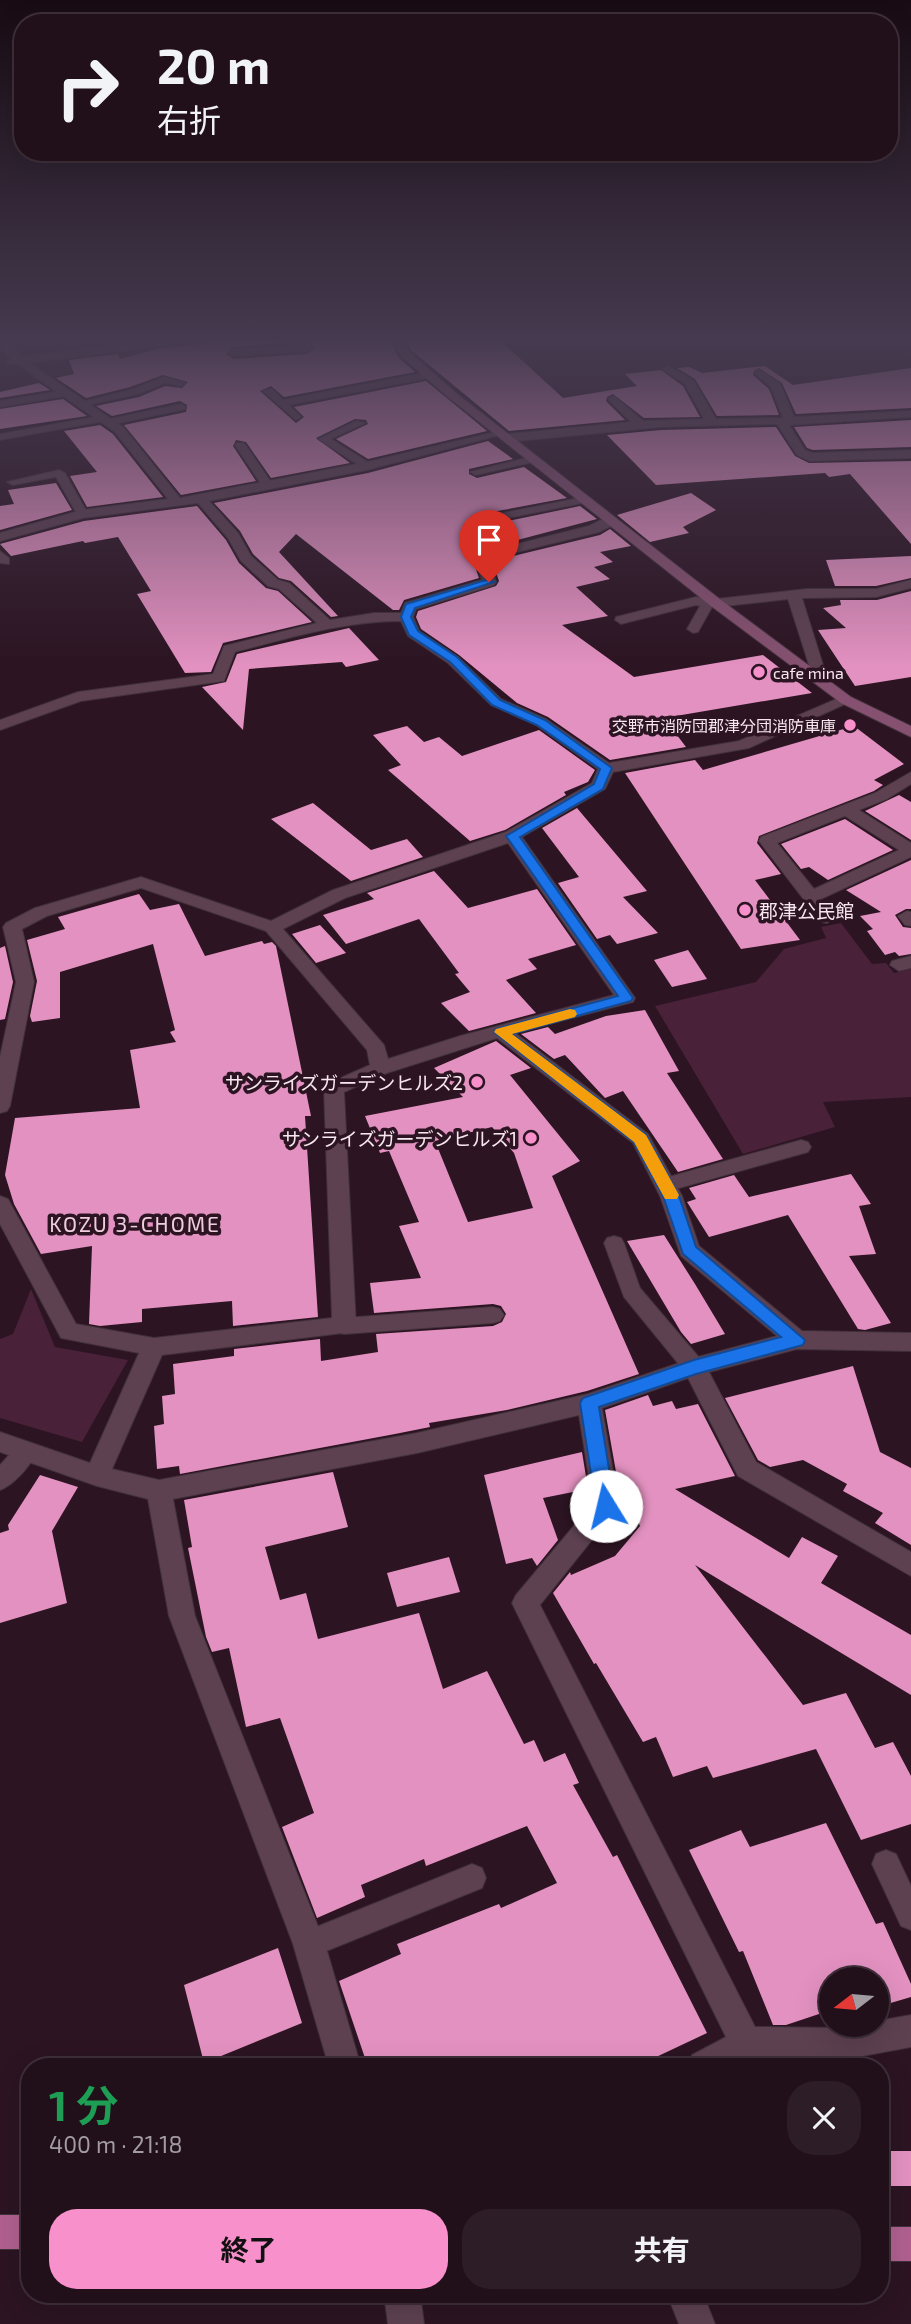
<!DOCTYPE html>
<html lang="ja">
<head>
<meta charset="utf-8">
<style>
	:root { --surface:#210f1a; --page:#2d1d27; --text:#f1f3f6; --muted:#a29ca2; --line:#3e2f39; --accent:#f890cc }
	body { margin:0; font-family:"Exo 2","Noto Sans JP",sans-serif; background:var(--page); color:var(--text); height:100vh; display:flex; flex-direction:column; font-size:26px; white-space:nowrap }
	* { box-sizing:border-box; margin:0 }
	p { font-size:23px; color:var(--muted) }
	.icon { flex:none; width:38px; height:38px; fill:none; stroke:currentColor; stroke-width:2; stroke-linecap:round; stroke-linejoin:round }
	.map { position:relative; flex:1; overflow:hidden }
	.details { position:absolute; left:21px; top:2058px; width:868px; height:245px; display:flex; flex-direction:column; background:var(--surface); border-radius:28px; box-shadow:0 7px 28px #0002,0 0 0 2px var(--line) }
	.details>* { flex:none }
	.guide { position:absolute; left:14px; top:14px; width:884px; height:147px; border-radius:28px; box-shadow:0 7px 28px #0002,0 0 0 2px var(--line); background:#210f1a; color:var(--text); overflow:hidden }
	.needle { width:46px; rotate:254deg }
	.buttons { position:absolute; left:819px; top:1967px; display:grid; gap:14px }
	.buttons a { display:grid; place-items:center; width:70px; height:70px; border-radius:50%; background:var(--surface); box-shadow:0 7px 28px #0002,0 0 0 2px var(--line); font-size:35px }
	.pin { position:absolute; display:grid; place-items:center; width:60px; height:60px; color:#fff; margin:-72px -30px; border-radius:50% 50% 50% 0; rotate:-45deg; box-shadow:0 0 7px #0007 }
	.pin .icon { rotate:45deg }
	.me { position:absolute; width:77px; margin:-38px; rotate:351deg; stroke-linejoin:round; filter:drop-shadow(0 0 5px #0008) }
	.turn { display:flex; align-items:center; gap:24px; height:147px; padding:0 28px; font-size:32px }
	.turn .icon { width:91px; height:91px; stroke-width:2.5 }
	.turn b { display:block; font-size:49px; line-height:60px }
	.round { display:grid; place-items:center; flex:none; width:74px; height:74px; border-radius:28px; background:var(--page) }
	.summary { display:flex; align-items:center; justify-content:space-between; height:119px; padding:0 28px }
	h1 { font-size:42px; font-weight:700; line-height:52px; color:#1e9e55 }
	.cta { display:flex; gap:14px; margin-top:auto; padding:14px 28px }
	.cta a { flex:1; height:80px; border-radius:28px; background:var(--accent); color:#111; font-size:28px; font-weight:700; line-height:80px; text-align:center }
	.cta a+a { background:var(--page); color:var(--text) }
	.map>svg:first-child { display:block }
	.green { fill:#492139 }
	.building { fill:#e391c0; fill-rule:evenodd }
	.lines { fill:none; stroke-linecap:round; stroke-linejoin:round }
	.lane-casing { stroke:#41303a; stroke-width:2 }
	.street-casing { stroke:#41303a; stroke-width:2 }
	.secondary-casing { stroke:#41303a; stroke-width:2 }
	.primary-casing { stroke:#41303a; stroke-width:2 }
	.lane { fill:#5d4151; fill-rule:evenodd }
	.street { fill:#5d4151; fill-rule:evenodd }
	.secondary { fill:#865170; fill-rule:evenodd }
	.primary { fill:#b0608f; fill-rule:evenodd }
	.route { fill:#1a73e8; stroke:#114b97; stroke-width:2 }
	.slow { fill:#f59e0b }
	.poi-dot { fill:#f890cc; stroke:#2c1422; stroke-width:2.5 }
	.labels { text-anchor:middle; dominant-baseline:central; stroke-width:7; stroke-linejoin:round; paint-order:stroke }
	.far-poi-label { font-size:16px; fill:#f8e7f0; stroke:#2c1422; text-anchor:start }
	.poi-label { font-size:19px; fill:#f8e7f0; stroke:#2c1422; text-anchor:end }
	.neighbourhood-label { font-size:21px; letter-spacing:2px; fill:#efcddf; stroke:#2c1422 }
</style>
</head>
<body>
<div class="map">
<svg width="911" height="2324" viewBox="0 0 911 2324">
	<rect width="100%" height="100%" fill="#2c1422"/>
	<path class="green" d="M841 923 872 964 886 963 894 973 911 969V1097L823 1102 835 1127 743 1154 655 1006 756 982 784 949 826 938 821 927Z
		M31 1289 55 1347 128 1360 82 1442 0 1418V1339L13 1334Z"/>
	<path class="building" d="M218 342H295L233 347 226 354 233 359 306 354 314 349 311 342H391L399 358 415 372 284 397 271 386 260 391 296 423 304 417 294 407 426 381 487 431 368 459 336 439 368 424 366 420 355 419 316 438 350 463 271 478 246 442 236 440 233 446 256 481 181 495 124 425 186 412 187 405 180 401 112 416 96 406 139 397 165 386 182 388 188 382 163 375 130 387 86 398 56 378 74 374 69 360 118 354 120 359 161 348Z
		M407 342H502L563 398 637 386 625 374 661 370 683 386 700 417 644 418 613 394 607 397 606 401 625 420 509 431 411 350Z
		M765 366 793 385 911 368V408L796 414 782 383 759 368 754 371 753 375 769 389 779 415 717 416 695 379 677 368 689 367 702 373Z
		M39 383 50 390 0 398V392Z
		M63 399 87 416 0 429V409Z
		M911 420V447L813 450 807 448 794 427Z
		M100 425 113 434 163 497 87 507 70 476 97 472 64 431Z
		M776 427 795 456 809 463 911 461V544L850 474 829 477 825 473 656 485 607 435 661 430Z
		M488 441 513 459 469 469V474L477 478 524 467 567 498 492 512 485 517 486 520 494 524 580 506 597 519 476 551 472 558 479 578 404 600 399 610H393L296 534 279 552 338 616 331 617 291 581 279 578 253 554 240 531 214 503 368 473Z
		M56 483 72 510 0 530V506L14 504 8 490Z
		M691 493 716 510 683 527 689 533 650 542 617 515Z
		M197 506 226 540 239 563 266 588 278 591 312 622 223 643 211 672 185 673 137 594 151 591 118 537 85 543 83 541 11 556 0 544 84 521Z
		M610 529 631 546 600 552 613 562 594 567 610 579 576 587 608 616 562 625 634 677 763 655 812 693 664 718 686 747 610 760 548 717 517 703 459 655 421 629 416 617 418 611 496 586 499 581 492 561 600 535Z
		M911 556V578L876 586H835L826 560Z
		M911 591V677L855 686 818 630 846 628 823 608 841 605 840 600H877Z
		M349 628 379 660 346 667 342 662 249 669 243 730 202 687 226 682 237 654Z
		M407 726 424 742 439 737 462 756 539 730 595 770 588 782 564 792 566 795 505 830 470 841 388 770 401 765 373 735Z
		M854 726 904 764 874 780 883 785 874 791 759 836 757 843 781 874 755 880 800 940 741 949 625 773 695 760 703 770Z
		M899 795 911 802V840L865 811Z
		M313 803 371 850 407 839 423 857 351 881 271 819Z
		M577 808 647 891 623 897 658 933 617 944 610 935 597 939 558 883 579 877 542 828Z
		M845 819 893 850 828 880 809 867 801 869 781 844Z
		M911 860V909H906L895 915 903 927 911 928V954L899 956 895 952 885 955 867 931 873 929 860 916 881 912 846 890Z
		M434 871 468 908 537 889 576 945 528 959 537 969 506 980 536 1013 469 1031 441 1003 470 992 455 974 459 973 419 919 346 944 323 915 374 899 367 893Z
		M139 894 150 910 179 904 205 956 262 941 264 944 272 942 276 946 311 1116H305L318 1317 233 1326 232 1301 142 1309V1322L100 1326 89 1324 92 1246 41 1254 14 1204 5 1175 15 1118 140 1108 130 1050 176 1042 170 1032 175 1030 153 944 60 972V1018L32 1022 30 1016 37 981 27 940 65 929 58 917Z
		M320 925 346 953 316 963 292 934Z
		M5 946 13 982 5 1019 0 1020V948Z
		M688 950 707 979 672 987 654 960Z
		M645 1010 679 1071 667 1073 723 1159 678 1172 623 1091 605 1098 565 1055 554 1059 521 1034 548 1027 555 1034 606 1016Z
		M496 1041 531 1068 510 1075 580 1161 552 1176 639 1374 587 1391 507 1410 429 1423 430 1427 395 1434 180 1474 179 1466 157 1469 154 1426 164 1424 162 1396 175 1394 173 1364 234 1356V1349L320 1339 321 1361 378 1352 376 1334 493 1326 502 1322 506 1314 501 1306 493 1304 374 1313 370 1283 421 1278 399 1226 419 1222 389 1151 380 1153 365 1116 463 1097 434 1068ZM492 1127 514 1153 533 1208 468 1222 435 1141Z
		M851 1174 871 1204 859 1206 876 1254 849 1256 891 1323 865 1330 858 1329 788 1215 709 1237 687 1202 696 1199 689 1188 734 1175 749 1197Z
		M664 1235 695 1284 725 1334 691 1344 681 1332 627 1241Z
		M853 1366 880 1452 911 1468V1545L875 1523 883 1513 843 1491 847 1484 803 1460 770 1467 758 1460 725 1398Z
		M648 1395 653 1406 672 1401 676 1409 698 1404 735 1476 675 1489 789 1558 802 1537 838 1556 821 1583 911 1635V1695L695 1565 803 1705 846 1693 875 1748 893 1742 911 1776V1824L861 1840 816 1749 713 1778 707 1766 673 1777 656 1737 643 1742 596 1663 594 1664 553 1593 570 1572 571 1575 615 1556 640 1526 620 1483H618L605 1410Z
		M582 1452 588 1489 543 1498 558 1540 537 1566 532 1558 506 1564 484 1475Z
		M333 1472 348 1527 265 1547 280 1600 306 1593 318 1639 419 1613 443 1689 487 1671 524 1744 534 1740 544 1762 565 1753 579 1783 573 1785 613 1857 617 1855 707 2033 635 2067H368L339 1981 401 1954 397 1944 499 1904 501 1908 557 1883 527 1826 426 1866 424 1859 361 1885 365 1897 317 1918 282 1827 314 1813 280 1718 246 1727 229 1648 212 1652 206 1637 188 1548 192 1547 184 1500Z
		M40 1475 78 1487 52 1531 67 1603 0 1623V1533L9 1530 8 1525Z
		M449 1557 460 1592 397 1607 387 1573Z
		M826 1823 876 1924 883 1922 911 1984V1997L877 2007V1979H831V2010L786 2025H773L743 1951 739 1952 689 1850 741 1830 750 1847Z
		M278 1948 302 2023 204 2063 184 1985Z
		M880 2151H911V2186H880Z"/>
	<g class="lines">
		<g class="lane-casing">
			<path id="lane" d="M298 342H308L311 348 306 351 233 356 228 353 233 350 300 346Z
				M429 372 434 375 433 377 289 405 301 417 296 420 263 391 272 389 283 400Z
				M164 377 186 383 181 386 165 383 138 394 83 406 78 403 131 390Z
				M67 390 72 393 71 395 0 407V401Z
				M181 404 186 407 185 409 110 425 105 421 0 440V434L105 415 110 419Z
				M356 421 365 423 331 439 371 464V468H363L318 439Z
				M236 443H244L273 485 271 487H263L235 445Z
				M534 456 538 457V461L476 475 470 472Z
				M59 470 65 473 88 514 86 516H78L56 477 13 485 7 482Z
				M584 497 588 498V502L493 521 487 518 493 515Z
				M0 551 9 558V564L0 563Z
				M696 597 716 599 722 603 712 607 698 632 693 633 687 629 700 606 696 605 621 624 615 620 616 617Z
				M801 1140 808 1142 811 1147 808 1152 665 1192 658 1190 655 1185 658 1180Z
				M614 1236 621 1238 624 1243 640 1288 702 1361 705 1367 702 1373 694 1375 686 1373 624 1297 604 1243 607 1238Z
				M493 1307 500 1309 504 1315 500 1321 493 1323 344 1334 337 1332 333 1326 337 1320 344 1318Z
				M26 1443 34 1445 37 1452C30 1466 14 1485 0 1490V1465L18 1445Z
				M886 1850 896 1854 911 1886V1930L901 1926 872 1864 876 1854Z
				M472 1864 482 1868 486 1878 482 1888 309 1958 299 1954 295 1944 299 1934Z"/>
		</g>
		<g class="street-casing">
			<path id="street" d="M0 342H6L22 357 145 342H171L166 345 29 363 123 427 180 498 367 462 504 430V434L367 470 209 501 238 533 251 556 278 580 289 583 330 620 374 613H401L405 603 482 580 475 557 477 554 589 526 605 518H615V524L599 532 489 559 496 582 494 585 416 609 413 617 419 631 458 657 501 699 546 719 609 763 739 741 841 697H851L854 700 749 748 613 772 605 789 522 837 635 998 633 1002 515 1033 648 1134 682 1196 699 1246 802 1331 911 1333V1351L797 1349 709 1372 756 1462 911 1552V1576L738 1476 688 1378 602 1408 619 1506 540 1605 755 2027 841 2028 877 2025V2021L911 2015V2047L841 2060 749 2059 736 2067H688L692 2055 726 2037 512 1603 516 1595 593 1503 579 1415 417 1453 173 1499 195 1616 325 1944 361 2067H329L293 1944 169 1616 148 1499 97 1486 0 1452V1432L90 1463 139 1353 61 1338 0 1224V1196L8 1199 76 1324 154 1338 332 1318 324 1089 327 1084 370 1065 367 1050 266 931 141 888 47 916 22 929 34 982 10 1106 7 1111 0 1113V1057L16 982 3 927 6 923 35 908 141 877 271 921 333 890 506 832 592 783 598 769 536 725 491 705 448 663 408 636 401 621C344 621 290 638 235 652L224 681 81 701 0 730V720L78 692 213 674 224 646 317 623 279 589 268 586 241 561 228 538 198 503 83 518 0 541V533L82 510 168 499 115 432 17 364H8L7 362 11 359 0 347ZM508 843 614 995 460 1036 388 1059 384 1045 283 929 345 898ZM497 1038 633 1143 660 1196 681 1256 777 1336 694 1358 588 1394 417 1433 159 1480 112 1469 162 1355 352 1332 356 1326 344 1092 387 1073Z
				M668 366 693 380 716 419 783 418 771 387 755 373 760 370 780 384 794 417 911 411V417L789 425 805 450 812 453 911 450V458L810 461 797 455 777 424 661 427 508 442 502 438 508 434 631 422 608 399 614 396 643 421 704 419 685 384 663 369Z
				M911 580V588L876 597 802 598 828 681 821 685 814 681 788 599 716 607 709 603 716 599 807 589H876Z
				M911 772V784L887 799 859 810 911 843V857L821 899 836 918 827 923 821 922 759 841 761 837 875 793ZM845 816 899 850 814 889 777 843Z
				M907 911 911 912V926L905 925 898 916Z
				M911 956V968L899 971 890 965 892 961Z
				M384 2294H420L424 2324H388Z
				M667 2294H703L715 2324H679Z"/>
		</g>
		<g class="secondary-casing">
			<path id="secondary" d="M394 342H404L409 352 456 393 721 600 851 697 911 726V737L841 703 711 606 448 397 401 356Z"/>
		</g>
		<g class="primary-casing">
			<path id="primary" d="M0 2215H30V2249H0Z
				M880 2227H911V2261H880Z"/>
		</g>
		<use href="#lane" class="lane"/>
		<use href="#street" class="street"/>
		<use href="#secondary" class="secondary"/>
		<use href="#primary" class="primary"/>
	</g>
	<linearGradient id="sky" x2="0" y2="1"><stop stop-color="#180b13"/><stop offset="0.51" stop-color="#453a4f"/><stop offset="1" stop-color="#453a4f" stop-opacity="0"/></linearGradient>
	<rect width="911" height="667" fill="url(#sky)"/>
	<path class="route" d="M486 580 494 582 415 608 411 617 418 631 457 657 500 700 545 720 612 768 603 789 520 837 633 998 631 1001 512 1034 646 1135 679 1196 696 1247 805 1340 803 1345 696 1374 599 1407 615 1506 612 1512 606 1514 599 1512 596 1506 580 1403 583 1398 694 1360 781 1337 683 1254 663 1196 634 1142 494 1032 496 1029 618 996 506 836 594 784 600 769 537 725 492 705 450 662 409 635 401 617 406 604Z"/>
	<path class="slow" d="M570 1009 575 1010 577 1014 575 1017 512 1034 646 1135 679 1195 677 1199H665L634 1142 494 1032 496 1029Z"/>
	<g class="poi-dot">
		<circle cx="759" cy="672" r="7"/>
		<circle cx="850" cy="725" r="7"/>
		<circle cx="745" cy="910" r="7"/>
		<circle cx="477" cy="1082" r="7"/>
		<circle cx="531" cy="1138" r="7"/>
	</g>
	<g class="labels">
		<g class="far-poi-label">
			<text x="773" y="672">cafe mina</text>
			<text x="836" y="725" text-anchor="end">交野市消防団郡津分団消防車庫</text>
		</g>
		<g class="poi-label">
			<text x="759" y="910" text-anchor="start">郡津公民館</text>
			<text x="463" y="1082">サンライズガーデンヒルズ2</text>
			<text x="517" y="1138">サンライズガーデンヒルズ1</text>
		</g>
		<g class="neighbourhood-label">
			<text x="135" y="1223">KOZU 3-CHOME</text>
		</g>
	</g>
</svg>
<div class="buttons">
<a><svg class="needle" viewBox="-14 -14 28 28"><path d="M0-13l5 13h-10z" fill="#e53935"/><path d="M0 13l5-13h-10z" fill="#a29ca2"/></svg></a>
</div>
<div class="pin" style="left:489px;top:582px;background:#d93025"><svg class="icon" aria-label="arrive" viewBox="0 0 24 24"><path d="M6 21V4h12l-3 4 3 4H6"/></svg></div>
<svg class="me" style="left:606px;top:1506px" viewBox="-20 -20 40 40"><circle r="19" fill="#fff"/><path d="M0-13L10 11 0 6-10 11z" fill="#1a73e8"/></svg>
<div class="guide">
<div class="turn"><svg class="icon" aria-label="right" viewBox="0 0 24 24"><path d="M7 20v-9h11M14 6l5 5-5 5"/></svg><div><b>20 m</b>右折</div></div>
</div>
<section class="details">
<div class="summary"><div><h1>1 分</h1><p>400 m · 21:18</p></div><a class="round"><svg class="icon" aria-label="close" viewBox="0 0 24 24"><path d="M6 6l12 12M18 6L6 18"/></svg></a></div>
<div class="cta"><a>終了</a><a>共有</a></div>
</section>
</div>
</body>
</html>
